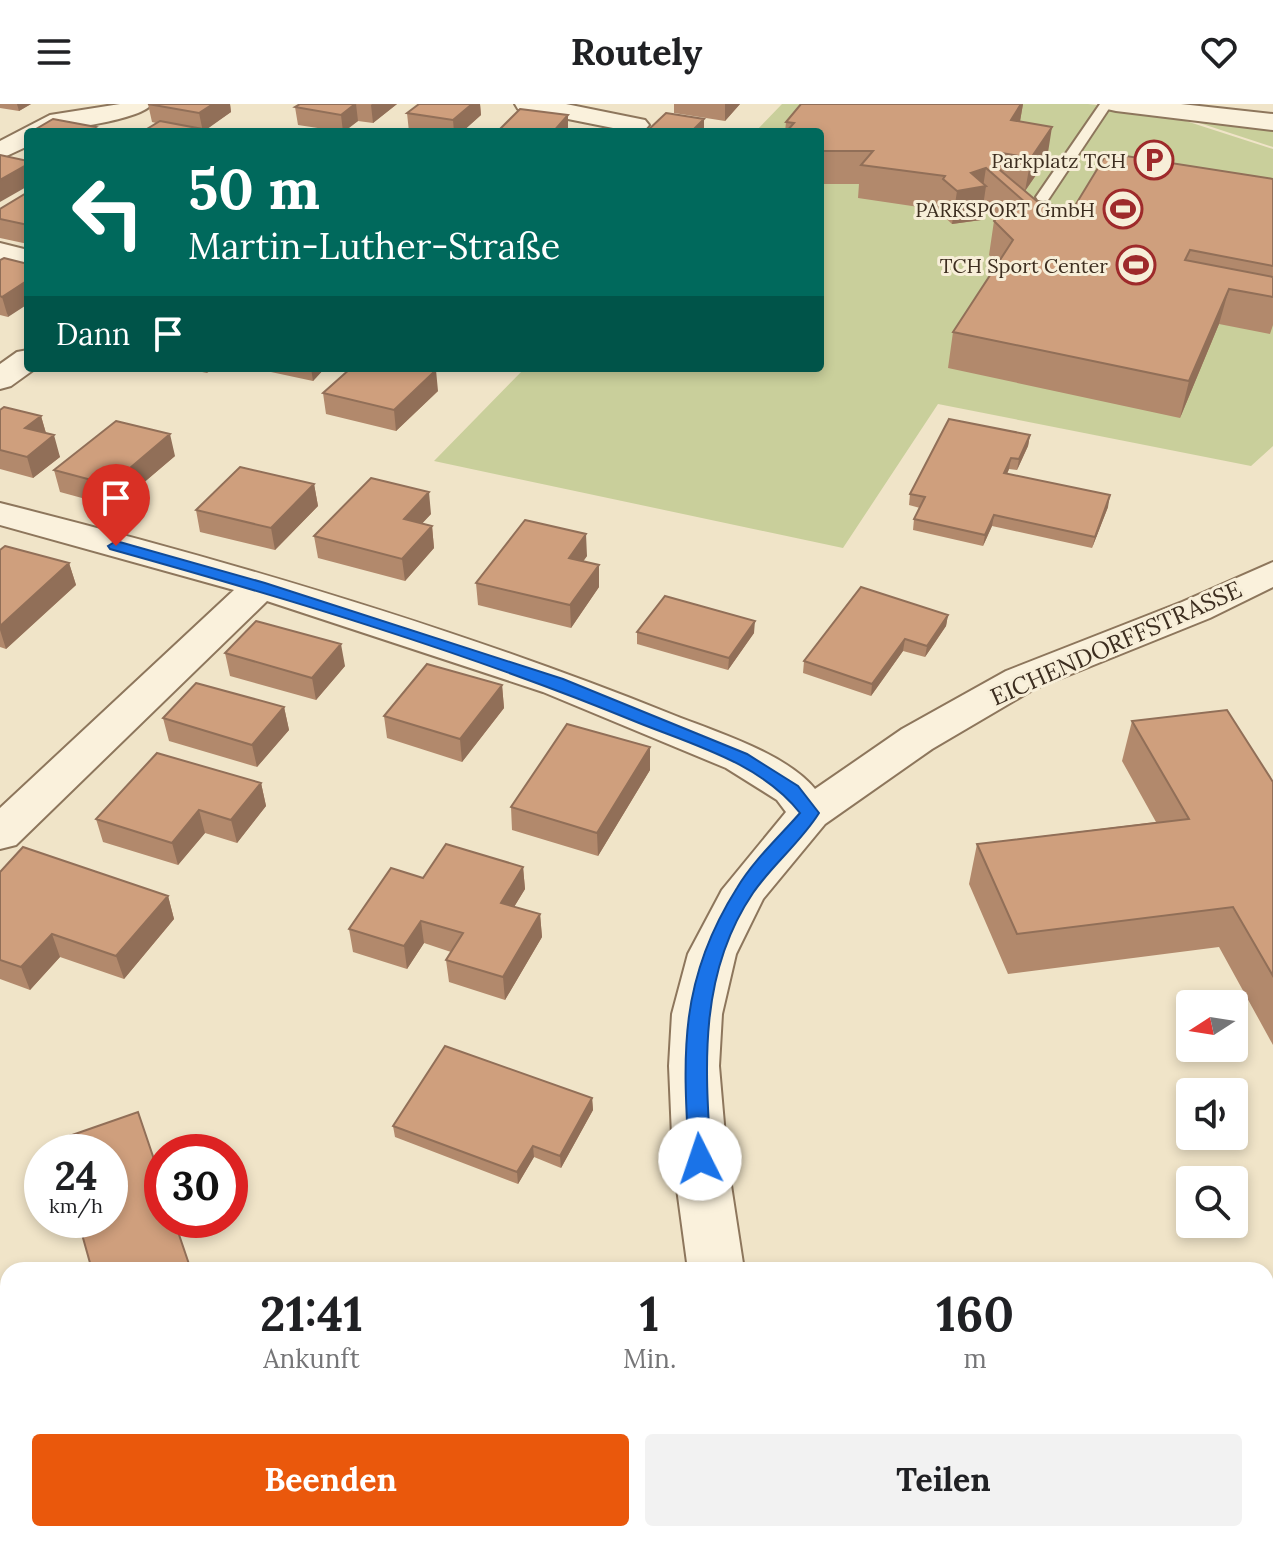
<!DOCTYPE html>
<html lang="de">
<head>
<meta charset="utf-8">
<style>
	:root { --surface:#fff; --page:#f2f2f2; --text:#202124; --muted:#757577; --accent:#ea580c }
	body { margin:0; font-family:Lora,serif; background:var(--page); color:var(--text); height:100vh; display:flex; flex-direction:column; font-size:30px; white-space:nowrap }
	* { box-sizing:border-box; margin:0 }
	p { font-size:26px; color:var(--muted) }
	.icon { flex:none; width:44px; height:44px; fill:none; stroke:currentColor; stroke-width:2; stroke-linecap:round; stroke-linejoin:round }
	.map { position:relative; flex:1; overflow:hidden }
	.drawer { position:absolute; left:0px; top:1158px; width:1274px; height:280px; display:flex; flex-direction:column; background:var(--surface); border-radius:24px 24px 0 0; box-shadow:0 4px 12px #0003 }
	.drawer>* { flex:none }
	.top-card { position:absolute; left:24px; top:24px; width:800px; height:244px; border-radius:8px; box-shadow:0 4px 12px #0003; background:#00695c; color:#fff; overflow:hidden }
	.needle { width:52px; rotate:258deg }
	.fabs { position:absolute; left:1176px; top:886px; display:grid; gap:16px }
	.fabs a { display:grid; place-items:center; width:72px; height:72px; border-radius:8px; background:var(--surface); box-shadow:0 4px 12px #0003; font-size:40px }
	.speed { position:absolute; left:24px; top:1030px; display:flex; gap:16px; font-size:40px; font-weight:700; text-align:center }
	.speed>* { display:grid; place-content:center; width:104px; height:104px; border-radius:50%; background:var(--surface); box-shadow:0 4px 12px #0003; line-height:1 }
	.speed small { font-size:20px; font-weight:400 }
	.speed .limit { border:12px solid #d22; background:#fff; color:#111 }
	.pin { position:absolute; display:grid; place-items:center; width:68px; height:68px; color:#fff; margin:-82px -34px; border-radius:50% 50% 50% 0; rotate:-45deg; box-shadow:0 0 8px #0007 }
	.pin .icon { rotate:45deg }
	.me { position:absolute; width:88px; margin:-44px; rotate:356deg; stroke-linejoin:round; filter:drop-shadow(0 0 6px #0008) }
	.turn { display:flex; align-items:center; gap:28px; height:168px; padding:0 32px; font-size:36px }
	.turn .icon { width:104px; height:104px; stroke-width:2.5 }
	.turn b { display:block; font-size:56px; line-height:68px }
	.then { display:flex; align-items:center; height:76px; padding:0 32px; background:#0003; gap:16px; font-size:30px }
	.eta { display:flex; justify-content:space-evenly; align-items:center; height:136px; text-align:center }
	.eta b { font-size:48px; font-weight:800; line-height:56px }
	.action { display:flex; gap:16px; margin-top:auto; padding:16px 32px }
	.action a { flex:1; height:92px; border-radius:8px; background:var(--accent); color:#fff; font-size:32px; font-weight:800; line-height:92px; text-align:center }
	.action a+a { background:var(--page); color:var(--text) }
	header { display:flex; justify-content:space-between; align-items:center; height:104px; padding:0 32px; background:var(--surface); font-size:36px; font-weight:800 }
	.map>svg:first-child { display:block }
	.green { fill:#c9cf9b }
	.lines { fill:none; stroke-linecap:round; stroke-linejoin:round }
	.service-casing { stroke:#8d765c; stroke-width:4 }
	.minor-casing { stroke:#8d765c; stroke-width:4 }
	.service { fill:#faf1dc; fill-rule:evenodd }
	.minor { fill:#faf1dc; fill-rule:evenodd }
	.wall { fill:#b2896c }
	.shaded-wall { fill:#916f58 }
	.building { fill:#cf9f7d; stroke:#916f58; stroke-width:2 }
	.route { fill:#1a73e8; stroke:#114b97; stroke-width:2 }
	.labels { text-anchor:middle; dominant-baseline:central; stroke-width:6; stroke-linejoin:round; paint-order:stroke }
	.far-poi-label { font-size:20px; fill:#3d2e20; stroke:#f7eed8; text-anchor:end }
	.street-label { font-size:24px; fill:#3d2e20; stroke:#f7eed8 }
</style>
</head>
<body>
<header><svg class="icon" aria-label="menu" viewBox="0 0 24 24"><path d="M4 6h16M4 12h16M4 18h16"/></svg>Routely<svg class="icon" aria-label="heart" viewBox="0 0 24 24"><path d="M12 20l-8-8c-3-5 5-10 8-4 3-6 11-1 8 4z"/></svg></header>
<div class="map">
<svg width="1273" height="1438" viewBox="0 0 1273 1438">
	<rect width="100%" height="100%" fill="#f0e4c8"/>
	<path class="green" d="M782 0H1088L1158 8 1273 45V342L1251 362 938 300 843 444 434 357 525 264H820V28H755Z
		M1169 9 1273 21V43Z"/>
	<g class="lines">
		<g class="service-casing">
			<path id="service" d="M1100 0H1112L1048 96H1038L1036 93Z"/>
		</g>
		<g class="minor-casing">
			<path id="minor" d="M120 0H152C140 17 50 28 28 28V42L0 55V37L50 11Z
				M515 0H566L645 16 649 21 643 28H616L618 25 518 5Z
				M1104 0H1181L1273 10V26L1116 7 1107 5Z
				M0 139 28 146V164L0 157Z
				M28 246V264H36L11 282 0 285V260L17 248Z
				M0 399C227 456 454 523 671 610 713 627 786 649 815 685L902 625 1006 567 1182 498 1273 458V483L1210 514 1034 585 932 645 825 720 763 795 736 850 722 910 719 962 727 1055 744 1166H688L673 1055 669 962 672 910 688 850 722 786 786 708 777 696 726 664 543 588 267 497 16 741 0 745V704L234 486 0 421Z
				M8 1361V1423L0 1426V1364Z
				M726 1430H790L791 1438H727Z"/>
		</g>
		<use href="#service" class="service"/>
		<use href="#minor" class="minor"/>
	</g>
	<path class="wall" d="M0 0H31L19 7 0 4Z
		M148 0H230L231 8 206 25 213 27 214 28H142L156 19 152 18Z
		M300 0H397L373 19 358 17 344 28 298 21 295 3Z
		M419 0H480L481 11 462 28H409L407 9Z
		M674 0H740L725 17 674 9Z
		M801 0H1023L1020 17 1047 55 1025 87 1038 98 1073 105 1273 75V221L1270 230 1219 220 1180 314 948 264 953 228 997 160 989 151 994 117 998 113 983 100 981 116 952 120 939 108V106L858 94 859 80H820V28H785L786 18Z
		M28 30V47L24 32Z
		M28 88V140L0 134V105Z
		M0 156 8 213 0 211Z
		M183 264H214L207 269Z
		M257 264H325L313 277 257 265Z
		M438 287 396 327 326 310 323 289Z
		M0 306 41 312 46 329 60 353 33 374 0 365Z
		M1030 331 1028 342 1017 366 1009 365 1007 370 1108 403 1092 444 992 422 983 442 913 426 914 415 920 404 909 401 910 390Z
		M175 352 115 403 60 388 54 366Z
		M314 380 318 402 275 446 200 428 196 406Z
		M431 410 422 419 432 422 434 444 405 477 318 454 314 432Z
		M0 446 69 459 76 481 6 545 0 543Z
		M587 452 583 457 599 483 571 524 478 501 476 479Z
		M948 511 946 522 925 553 903 547 871 592 803 569 804 557Z
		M637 528 754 529 728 566 637 540Z
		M225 549 345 562 316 596 230 572Z
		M502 581 504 604 462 658 387 634 384 612Z
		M284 603 289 626 257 663 169 637 163 614Z
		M1132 617 1273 678V941L1219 843 1008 870 969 780 977 740 1156 718 1122 657Z
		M650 643V666L598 752 512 726 511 703Z
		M261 679 266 702 237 739 205 729 178 761 103 738 96 715Z
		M523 763 525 785 514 803 540 810 542 833 505 896 449 878 446 856 451 848 424 839 407 865 353 848 349 825 423 774Z
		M0 768 168 792 174 815 124 875 60 853 30 886 0 875Z
		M592 994 593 1006 561 1064 534 1053 518 1080 395 1033 393 1022Z
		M470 1430H587L588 1436 561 1438H471Z
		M955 1430H1120L1123 1438H957Z"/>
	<path class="shaded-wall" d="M17 0H31L19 7Z
		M213 0H230L231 8 203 28 199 9Z
		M355 0H356L358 17 343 28 341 11Z
		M372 0H397L373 19 371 1Z
		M472 0H480L481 11 462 28H454L453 16Z
		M725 0H740L725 17Z
		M1021 0H1023L1018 29 1011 16Z
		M568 11V28H553Z
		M704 15V28H691Z
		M96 23 97 28H87Z
		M1052 23 1047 55 1025 87 1031 54Z
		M1002 49 998 75 994 61Z
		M28 60V82L0 98V76Z
		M986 64 983 83 986 82 981 116 952 120 957 87 971 69Z
		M28 176V200L8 213 2 193Z
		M1229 185 1219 220 1180 314 1189 277Z
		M311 264H325L313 277Z
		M436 266 438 287 396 327 394 306Z
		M41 312 47 333 25 324Z
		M170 330 175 352 115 403 110 381Z
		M54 331 60 353 33 374 27 353Z
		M1030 331 1028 342 1017 366 1019 355Z
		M1011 354 1009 365 1002 380 1004 369Z
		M314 380 318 402 275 446 271 424Z
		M429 388 431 410 406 437 404 415Z
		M1110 391 1108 403 1092 444 1095 433Z
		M994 411 992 422 983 442 985 431Z
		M432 422 434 444 405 477 402 455Z
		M586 430 587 452 570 476 569 454Z
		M69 459 76 481 6 545 0 526V522Z
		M599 461V483L571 524 570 501Z
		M948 511 946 522 925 553 927 542Z
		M755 517 754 529 728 566 729 554Z
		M905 535 903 547 871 592 872 580Z
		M341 540 345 562 316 596 312 574Z
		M502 581 504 604 462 658 460 635Z
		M284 603 289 626 257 663 252 641Z
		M650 643V666L598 752 597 729Z
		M261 679 266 702 237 739 231 716Z
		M199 706 205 729 178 761 172 739Z
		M523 763 525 785 503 821 501 799Z
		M168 792 174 815 124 875 116 852Z
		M540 810 542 833 505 896 503 873Z
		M421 817 424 839 407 865 404 842Z
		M52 830 60 853 30 886 21 863Z
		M592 994 593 1006 561 1064 560 1052Z
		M533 1042 534 1053 518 1080 517 1068Z"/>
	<path class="building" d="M148 0H213L199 9Z
		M300 0H355L341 11 295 3Z
		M419 0H472L453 16 407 9Z
		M801 0H1021L1011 16 1052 23 1031 54 1002 49 994 61 1038 98 1073 105 1107 49 1273 75V162L1190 146 1185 156 1273 173V193L1229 185 1189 277 953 228 1013 136 994 117 1004 105 1026 99 986 64 971 69 986 82 957 87 943 75 945 72 861 61 873 47H820V28H786L794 19 786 18Z
		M520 5 568 11 553 28H497Z
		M666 9 704 15 691 28H646Z
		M53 15 96 23 87 28H31Z
		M160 17 213 27 212 28H142Z
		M0 51 28 57V60L0 76Z
		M28 88V121L0 115V105Z
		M4 154 28 160V176L2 193 0 192V156Z
		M351 264H426L436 266 394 306 323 289Z
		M4 303 41 312 25 324 54 331 27 353 0 346V306Z
		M949 315 1030 331 1019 355 1011 354 1004 369 1110 391 1095 433 994 411 985 431 914 415 925 393 910 390Z
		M116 317 170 330 110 381 54 366Z
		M240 363 314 380 271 424 196 406Z
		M371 374 429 388 404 415 432 422 402 455 314 432Z
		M525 416 586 430 569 454 599 461 570 501 476 479Z
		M5 442 69 459 0 522V446Z
		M861 483 948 511 927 542 905 535 872 580 804 557Z
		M665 492 755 517 729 554 637 528Z
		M256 517 341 540 312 574 225 549Z
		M427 560 502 581 460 635 384 612Z
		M196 579 284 603 252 641 163 614Z
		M1227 606 1273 678V872L1233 803 1017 830 977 740 1189 715 1132 617Z
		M567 620 650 643 597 729 511 703Z
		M157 649 261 679 231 716 199 706 172 739 96 715Z
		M446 740 523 763 501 799 540 810 503 873 446 856 463 829 421 817 404 842 349 825 391 764 423 774Z
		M23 743 168 792 116 852 52 830 21 863 0 856V768Z
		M445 942 592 994 560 1052 533 1042 517 1068 393 1022Z
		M138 1008 162 1079V1116H174L191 1166H92L78 1116H110V1048H58L55 1037Z
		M50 1430H89L107 1438H45Z
		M470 1430H534L470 1435Z
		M966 1430H1120L1123 1438H968Z"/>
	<path class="route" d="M116 437 265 479 563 575 747 650 798 682 819 709C801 738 772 761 753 789 698 870 705 963 711 1055L708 1062 700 1064 692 1062 689 1055C683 950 678 877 737 784 753 757 779 733 800 709 762 660 694 641 639 619 467 548 289 495 110 445L108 442Z"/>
	<defs>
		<g id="parking-ring" transform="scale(2)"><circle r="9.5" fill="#f7eed8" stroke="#9e2a2b" stroke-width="1.5"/><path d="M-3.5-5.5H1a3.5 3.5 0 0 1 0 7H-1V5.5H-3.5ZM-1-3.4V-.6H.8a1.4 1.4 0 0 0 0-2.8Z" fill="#9e2a2b"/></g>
		<g id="stadium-ring" transform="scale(2)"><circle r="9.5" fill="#f7eed8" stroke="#9e2a2b" stroke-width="1.5"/><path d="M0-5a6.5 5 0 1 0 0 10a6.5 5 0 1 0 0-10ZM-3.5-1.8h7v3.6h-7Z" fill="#9e2a2b"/></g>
	</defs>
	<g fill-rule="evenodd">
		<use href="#parking-ring" x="1154" y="56"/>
		<use href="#stadium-ring" x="1123" y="105"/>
		<use href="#stadium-ring" x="1136" y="161"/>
	</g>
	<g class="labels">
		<g class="far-poi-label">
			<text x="1126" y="56">Parkplatz TCH</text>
			<text x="1095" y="105">PARKSPORT GmbH</text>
			<text x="1108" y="161">TCH Sport Center</text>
		</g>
		<g class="street-label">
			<text transform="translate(1116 539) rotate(-24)">EICHENDORFFSTRASSE</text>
		</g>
	</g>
</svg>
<div class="fabs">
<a><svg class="needle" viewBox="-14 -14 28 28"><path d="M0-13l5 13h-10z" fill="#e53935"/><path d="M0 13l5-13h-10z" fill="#757577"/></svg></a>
<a><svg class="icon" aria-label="sound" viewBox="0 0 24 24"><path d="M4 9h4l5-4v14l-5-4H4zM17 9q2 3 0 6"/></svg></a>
<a><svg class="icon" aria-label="search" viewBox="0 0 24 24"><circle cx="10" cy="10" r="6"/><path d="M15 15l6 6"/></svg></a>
</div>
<div class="speed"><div>24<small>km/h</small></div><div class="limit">30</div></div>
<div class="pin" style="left:116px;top:442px;background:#d93025"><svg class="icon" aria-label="arrive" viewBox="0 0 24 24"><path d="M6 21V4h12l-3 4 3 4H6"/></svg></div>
<svg class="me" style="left:700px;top:1055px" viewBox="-20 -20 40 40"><circle r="19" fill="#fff"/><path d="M0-13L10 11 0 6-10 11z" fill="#1a73e8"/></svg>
<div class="top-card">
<div class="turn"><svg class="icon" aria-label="left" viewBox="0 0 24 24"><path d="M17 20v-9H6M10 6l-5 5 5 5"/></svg><div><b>50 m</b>Martin-Luther-Straße</div></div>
<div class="then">Dann<svg class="icon" aria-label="arrive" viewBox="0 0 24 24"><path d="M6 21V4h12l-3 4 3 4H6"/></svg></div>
</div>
<section class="drawer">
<div class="eta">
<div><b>21:41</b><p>Ankunft</p></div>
<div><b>1</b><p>Min.</p></div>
<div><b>160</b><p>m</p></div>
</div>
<div class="action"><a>Beenden</a><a>Teilen</a></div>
</section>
</div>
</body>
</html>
